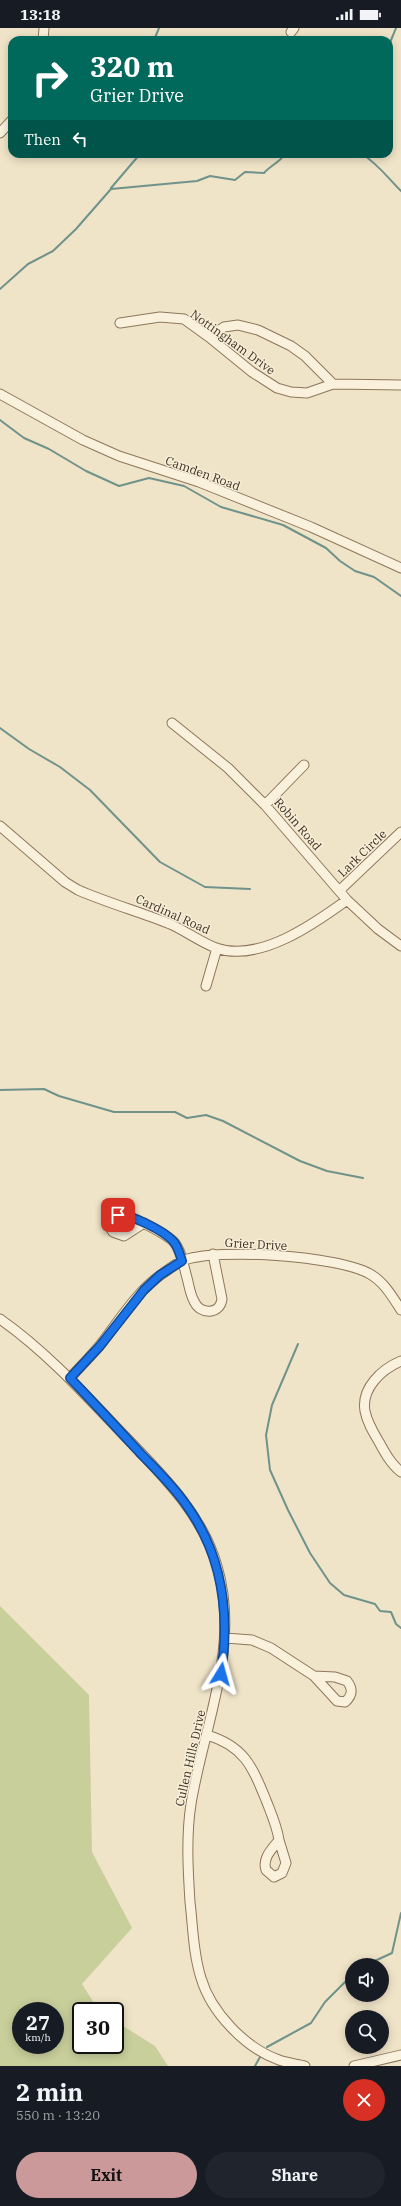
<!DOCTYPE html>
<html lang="en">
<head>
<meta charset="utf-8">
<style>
	:root { --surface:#171b24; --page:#20242c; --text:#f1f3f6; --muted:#9ea1a6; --accent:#cc999b }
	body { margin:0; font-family:"IBM Plex Serif",serif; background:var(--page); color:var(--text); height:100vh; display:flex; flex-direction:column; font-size:15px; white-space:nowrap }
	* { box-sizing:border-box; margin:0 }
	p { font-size:13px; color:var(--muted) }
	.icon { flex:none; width:22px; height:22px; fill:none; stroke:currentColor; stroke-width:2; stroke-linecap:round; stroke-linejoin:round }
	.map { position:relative; height:2038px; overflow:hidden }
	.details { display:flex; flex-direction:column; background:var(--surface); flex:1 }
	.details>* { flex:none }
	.banner { position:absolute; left:8px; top:8px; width:385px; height:122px; border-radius:12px; box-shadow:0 2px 10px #0003; background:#00695c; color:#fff; overflow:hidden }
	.buttons { position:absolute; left:345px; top:1930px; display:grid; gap:8px }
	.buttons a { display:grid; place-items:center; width:44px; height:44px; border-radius:50%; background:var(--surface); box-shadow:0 2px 10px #0003; font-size:20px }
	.speed { position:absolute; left:12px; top:1974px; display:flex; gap:8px; font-size:20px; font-weight:700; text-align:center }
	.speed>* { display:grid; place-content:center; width:52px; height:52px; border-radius:50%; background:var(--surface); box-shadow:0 2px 10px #0003; line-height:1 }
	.speed small { font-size:10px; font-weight:400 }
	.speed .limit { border:2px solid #111; border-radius:6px; background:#fff; color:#111 }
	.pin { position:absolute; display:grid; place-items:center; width:34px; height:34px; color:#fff; margin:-17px; border-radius:8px; box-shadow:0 2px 6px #0006 }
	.me { position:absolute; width:44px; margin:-22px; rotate:8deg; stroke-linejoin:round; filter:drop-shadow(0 0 3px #0008) }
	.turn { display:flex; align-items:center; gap:14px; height:84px; padding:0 16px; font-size:18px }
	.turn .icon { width:52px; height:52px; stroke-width:2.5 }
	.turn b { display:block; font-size:28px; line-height:34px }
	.then { display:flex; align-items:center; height:38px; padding:0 16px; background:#0003; gap:8px; font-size:15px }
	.round { display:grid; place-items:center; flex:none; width:42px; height:42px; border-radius:21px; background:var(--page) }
	.overview { display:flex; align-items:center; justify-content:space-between; height:68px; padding:0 16px }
	h1 { font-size:24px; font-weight:700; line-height:30px }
	.cta { display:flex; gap:8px; margin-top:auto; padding:8px 16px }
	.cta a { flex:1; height:46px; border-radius:24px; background:var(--accent); color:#111; font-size:16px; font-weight:700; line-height:46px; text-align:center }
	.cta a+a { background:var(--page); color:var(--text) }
	.status { display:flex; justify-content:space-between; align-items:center; height:28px; padding:0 20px; background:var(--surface); direction:ltr }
	.status svg { height:11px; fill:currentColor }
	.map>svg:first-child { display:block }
	.green { fill:#c9cf9b; fill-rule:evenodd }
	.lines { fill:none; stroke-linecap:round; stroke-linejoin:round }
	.stream { stroke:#6f938a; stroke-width:2 }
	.minor-casing { stroke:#8d765c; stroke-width:11 }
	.minor { stroke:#faf1dc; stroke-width:9 }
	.route-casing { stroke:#114b97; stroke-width:10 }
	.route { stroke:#1a73e8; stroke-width:7 }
	.labels { text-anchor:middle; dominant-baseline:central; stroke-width:3; stroke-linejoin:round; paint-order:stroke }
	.street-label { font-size:12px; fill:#3d2e20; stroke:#f7eed8 }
</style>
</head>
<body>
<div class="status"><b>13:18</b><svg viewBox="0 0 49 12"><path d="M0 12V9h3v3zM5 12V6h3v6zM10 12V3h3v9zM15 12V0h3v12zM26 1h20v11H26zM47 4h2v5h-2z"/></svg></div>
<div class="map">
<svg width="401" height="2038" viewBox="0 0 401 2038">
	<rect width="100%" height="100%" fill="#f0e4c8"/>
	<path class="green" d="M0 1578 89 1667 92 1824 132 1900 82 1956 99 1983H81V2017H115V1993L155 2018 168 2038H0ZM21 1983H55V2017H21Z"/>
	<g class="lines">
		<path class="stream" d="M154 12 159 0
			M389 17 396 0
			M362 126C378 136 388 150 401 163
			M111 160 140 126
			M0 261 28 236 53 223 76 201 111 161 197 153 210 148 235 152 245 144 264 145C271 137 279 135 285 126
			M0 392 24 410 49 421 86 443 119 458 149 450 184 458 221 479 283 497 326 520 340 533 355 543 374 549 401 568
			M0 700 29 721 60 739 90 762 160 834 205 859 250 861
			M0 1062 44 1061 59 1068 114 1084H175L187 1090 206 1087 223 1093 300 1133 327 1143 363 1150
			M298 1316 272 1377 266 1407 270 1442 288 1482 310 1525 330 1555 344 1567 375 1576 380 1583 391 1584 396 1596 401 1600
			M366 1937 392 1925 401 1885
			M267 2019 311 1995 325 1974 352 1947
			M255 2038 260 2029"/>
		<g class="minor-casing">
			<path id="minor" d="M291 4 294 0
				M43 12 44 0
				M0 105 12 92
				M120 295 160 289 184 291 209 309 252 344 277 360 291 364 307 365 333 356 401 357
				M209 309 224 299 238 297 258 302 291 318 305 328 333 356
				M0 366 83 412 119 428 199 454 311 499 401 540
				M172 695 228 740 265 777 347 872 378 901 401 918
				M265 777 304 737
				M0 798 65 854 78 862C108 875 140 884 170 896 186 903 200 914 216 920 259 935 314 896 347 872
				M340 862 401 804
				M206 958 217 920
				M144 1195 124 1208 113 1204 109 1198 113 1189C122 1184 130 1189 139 1193 149 1198 164 1205 173 1213 181 1221 184 1239 187 1250 189 1257 190 1266 194 1273 200 1287 220 1287 222 1271L213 1226
				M0 1291C44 1322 81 1362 118 1401 157 1442 201 1482 217 1538 241 1619 204 1696 191 1776 186 1808 188 1842 190 1874 193 1899 193 1925 201 1950 211 1984 245 2020 279 2032 287 2035 297 2036 305 2038
				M401 1333C382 1341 361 1360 365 1383 367 1394 373 1404 379 1414 385 1425 391 1436 401 1444
				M70 1350C80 1339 91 1328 101 1316 119 1293 137 1263 162 1246 168 1242 175 1236 182 1233 216 1219 339 1228 370 1246 384 1254 392 1268 401 1282
				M225 1610 252 1612 271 1620 314 1648 337 1673 345 1674C353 1667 353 1661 347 1653L335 1649 314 1648
				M207 1707C244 1718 252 1738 266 1772 271 1785 277 1798 279 1812 272 1821 262 1830 266 1842L274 1849 282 1845 286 1835 279 1812
				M354 2038 401 2027"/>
		</g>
		<use href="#minor" class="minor"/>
	</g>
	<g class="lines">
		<g class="route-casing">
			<path id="route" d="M118 1187C131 1186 164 1203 173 1213 178 1218 180 1227 182 1233L160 1247 144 1262 100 1318 70 1350C94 1375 117 1400 141 1426 157 1442 174 1459 187 1478 223 1528 230 1586 221 1646"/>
		</g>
		<use href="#route" class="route"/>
	</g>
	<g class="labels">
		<g class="street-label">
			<text transform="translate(233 314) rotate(36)">Nottingham Drive</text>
			<text transform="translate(203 445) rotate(20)">Camden Road</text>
			<text transform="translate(298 796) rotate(49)">Robin Road</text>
			<text transform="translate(362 825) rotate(-44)">Lark Circle</text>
			<text transform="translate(173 886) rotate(24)">Cardinal Road</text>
			<text transform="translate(256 1216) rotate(3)">Grier Drive</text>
			<text transform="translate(190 1730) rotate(-77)">Cullen Hills Drive</text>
		</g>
	</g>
</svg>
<div class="buttons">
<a><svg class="icon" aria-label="sound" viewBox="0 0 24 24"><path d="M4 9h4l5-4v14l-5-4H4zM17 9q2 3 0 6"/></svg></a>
<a><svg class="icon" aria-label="search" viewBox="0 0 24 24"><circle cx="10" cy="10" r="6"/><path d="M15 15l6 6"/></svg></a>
</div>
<div class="speed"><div>27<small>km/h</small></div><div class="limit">30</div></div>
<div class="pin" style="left:118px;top:1187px;background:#d93025"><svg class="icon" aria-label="arrive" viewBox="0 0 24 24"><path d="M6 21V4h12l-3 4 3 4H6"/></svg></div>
<svg class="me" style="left:221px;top:1646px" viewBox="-20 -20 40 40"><path d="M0-17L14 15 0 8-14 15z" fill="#1a73e8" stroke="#fff" stroke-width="4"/></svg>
<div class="banner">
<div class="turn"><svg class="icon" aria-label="right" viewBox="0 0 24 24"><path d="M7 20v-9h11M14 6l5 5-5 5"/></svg><div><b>320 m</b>Grier Drive</div></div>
<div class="then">Then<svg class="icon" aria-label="left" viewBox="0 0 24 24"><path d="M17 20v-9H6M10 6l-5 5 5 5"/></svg></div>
</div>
</div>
<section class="details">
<div class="overview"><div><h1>2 min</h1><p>550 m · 13:20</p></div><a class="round" style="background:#d93025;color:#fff"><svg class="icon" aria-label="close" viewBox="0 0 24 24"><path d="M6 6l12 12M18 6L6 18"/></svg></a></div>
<div class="cta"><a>Exit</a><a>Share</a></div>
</section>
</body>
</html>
